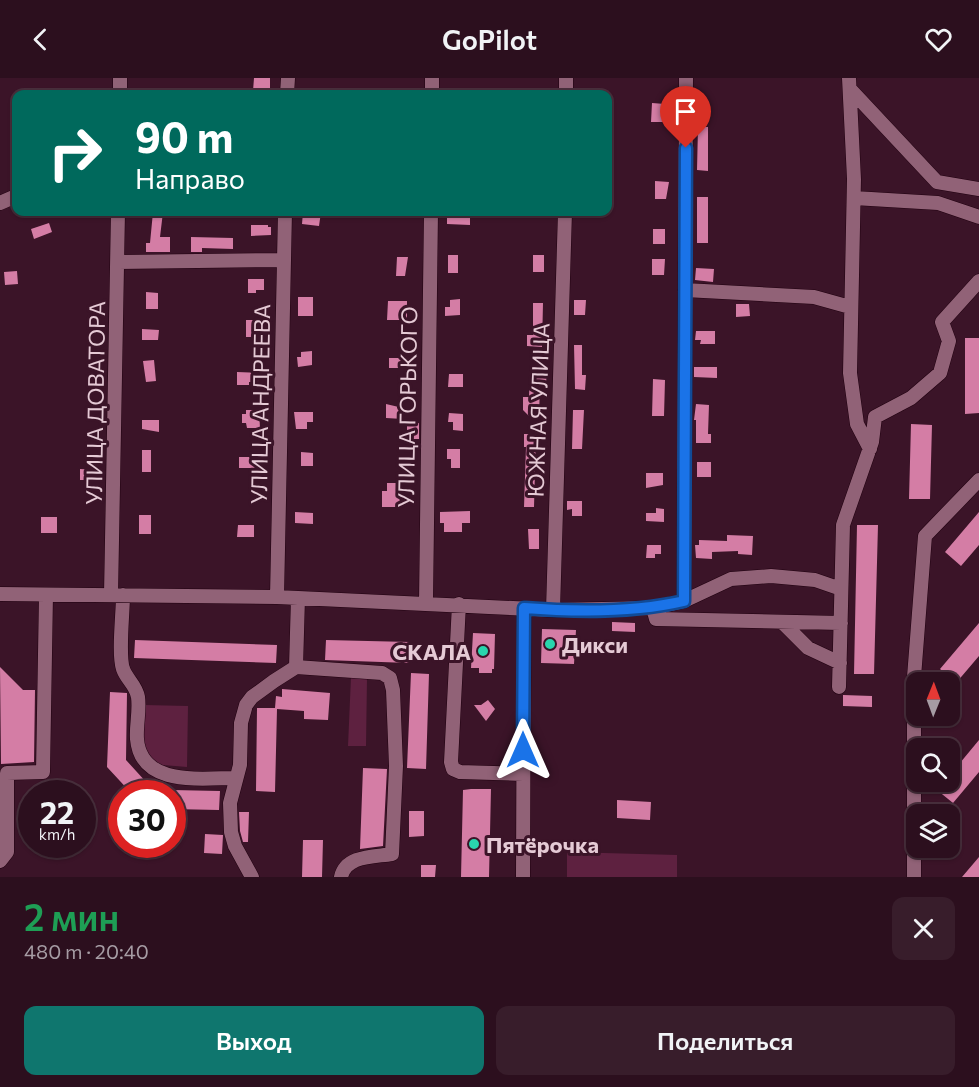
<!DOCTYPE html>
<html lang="ru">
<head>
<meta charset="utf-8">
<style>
	:root { --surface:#2c0f1e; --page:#381d2b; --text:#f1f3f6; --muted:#a69ca4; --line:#482f3c; --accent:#0f766e }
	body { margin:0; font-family:Commissioner,sans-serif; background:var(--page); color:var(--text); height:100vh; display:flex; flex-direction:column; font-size:22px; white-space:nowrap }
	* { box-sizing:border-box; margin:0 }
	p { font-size:20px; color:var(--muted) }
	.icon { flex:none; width:33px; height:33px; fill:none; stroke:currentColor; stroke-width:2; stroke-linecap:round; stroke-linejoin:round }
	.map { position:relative; height:799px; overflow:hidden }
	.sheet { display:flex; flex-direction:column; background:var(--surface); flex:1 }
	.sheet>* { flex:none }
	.top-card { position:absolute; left:12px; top:12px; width:600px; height:126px; border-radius:12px; box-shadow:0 2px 4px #0004,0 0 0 2px var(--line); background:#00695c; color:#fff; overflow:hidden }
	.needle { width:39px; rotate:1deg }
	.fabs { position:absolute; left:906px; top:594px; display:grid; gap:12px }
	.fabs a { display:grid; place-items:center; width:54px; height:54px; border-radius:12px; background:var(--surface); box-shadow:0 2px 4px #0004,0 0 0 2px var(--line); font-size:30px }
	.speed { position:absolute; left:18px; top:702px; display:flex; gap:12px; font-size:30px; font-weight:700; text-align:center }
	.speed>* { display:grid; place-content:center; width:78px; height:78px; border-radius:50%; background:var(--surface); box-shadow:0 2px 4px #0004,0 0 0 2px var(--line); line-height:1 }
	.speed small { font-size:15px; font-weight:400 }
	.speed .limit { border:9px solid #d22; background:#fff; color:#111 }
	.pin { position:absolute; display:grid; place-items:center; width:51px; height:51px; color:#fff; margin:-62px -26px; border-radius:50% 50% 50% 0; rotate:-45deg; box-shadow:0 0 6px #0007 }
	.pin .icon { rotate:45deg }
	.me { position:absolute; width:66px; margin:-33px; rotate:0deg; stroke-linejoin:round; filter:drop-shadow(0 0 4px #0008) }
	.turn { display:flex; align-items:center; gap:21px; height:126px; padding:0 24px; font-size:27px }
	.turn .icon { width:78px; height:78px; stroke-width:2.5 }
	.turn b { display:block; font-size:42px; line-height:51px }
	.round { display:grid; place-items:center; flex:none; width:63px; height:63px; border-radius:12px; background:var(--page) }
	.headline { display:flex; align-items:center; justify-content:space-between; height:102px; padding:0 24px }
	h1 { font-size:36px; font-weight:600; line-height:45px; color:#1e9e55 }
	.cta { display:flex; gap:12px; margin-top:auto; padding:12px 24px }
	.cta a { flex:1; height:69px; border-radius:12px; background:var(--accent); color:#fff; font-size:24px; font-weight:600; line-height:69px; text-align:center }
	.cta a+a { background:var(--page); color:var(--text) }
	header { display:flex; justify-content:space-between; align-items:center; height:78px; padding:0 24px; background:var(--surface); font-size:27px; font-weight:600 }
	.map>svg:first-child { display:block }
	.green { fill:#5e2140 }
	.building { fill:#d47da5 }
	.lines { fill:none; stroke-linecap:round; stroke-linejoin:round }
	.minor-casing { stroke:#200010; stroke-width:15 }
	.minor { stroke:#916277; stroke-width:14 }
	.route-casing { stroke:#114b97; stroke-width:15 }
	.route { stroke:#1a73e8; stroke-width:10 }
	.poi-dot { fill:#29d5ad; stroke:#3b1428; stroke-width:2 }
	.labels { text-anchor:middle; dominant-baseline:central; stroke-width:6; stroke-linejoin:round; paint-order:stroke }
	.street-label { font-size:22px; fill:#e5cad5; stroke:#3b1428 }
	.poi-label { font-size:22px; font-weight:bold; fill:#e5cad5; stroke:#3b1428; text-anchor:start }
</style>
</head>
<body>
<header><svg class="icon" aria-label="back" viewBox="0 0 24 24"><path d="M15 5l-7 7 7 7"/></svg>GoPilot<svg class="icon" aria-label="heart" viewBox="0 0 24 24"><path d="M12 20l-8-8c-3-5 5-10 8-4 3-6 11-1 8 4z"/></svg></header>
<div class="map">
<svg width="979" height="799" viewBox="0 0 979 799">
	<rect width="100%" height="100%" fill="#3b1428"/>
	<path class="green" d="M351 599 367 600 366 668H348Z
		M144 627 188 628 187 689 151 686 141 664Z
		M567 774 677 777V799H567Z"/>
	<path class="building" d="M254 0H270V14L253 13Z
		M652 25 665 26 664 44H651Z
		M698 49H708V93L697 92Z
		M655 103 669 104 666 121H655Z
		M697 119H708V165H697Z
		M153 134H163L160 159H170V174H146V165H150Z
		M303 134H321L319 148 302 146Z
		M447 134H458V138H470V147L447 146Z
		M49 145 52 154 34 161 31 151Z
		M251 147H268V149H271V157L251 158Z
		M653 151H665V166H653Z
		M191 159 233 160V171L202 170V174H191Z
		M448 177H458V195H448Z
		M533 177H544V194H533Z
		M397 179H408L405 198H396Z
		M652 181H665L664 197H652Z
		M696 190 714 191 713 204 695 202Z
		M17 193 18 206 5 207 4 194Z
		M248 201H264V212H256V215H248Z
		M146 214 158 215V231H146Z
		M298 219H313V238H298Z
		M460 221V237L445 238V229H450V222Z
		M574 222H586L585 237H574Z
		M388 223H407V242H387Z
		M533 225H543L542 269 527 268V257H533Z
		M736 226H749L750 238 736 239Z
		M246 242H261L260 259H246Z
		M142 251 159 252 158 262H142Z
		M696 253H715V266H700L701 262H695Z
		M965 260H979V335L965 336Z
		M574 267H582V297H586L585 312 575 311Z
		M312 273V287L298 289 297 279H301V274Z
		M389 280H405V290H389Z
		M154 282 156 303 146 304 143 283Z
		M694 289H717V300L694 299Z
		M530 293H547L546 305H540L539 340 530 339 523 332V319H529Z
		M237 294 259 295 258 304H249V307H237Z
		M449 296H463V309H448Z
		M653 301 665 302 664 338H652Z
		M386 326 403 330V341L386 340Z
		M696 326 709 327 708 356H711V365H696V342H694Z
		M246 332H259L260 350H247L246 345H242V336H246Z
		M573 332H584L582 371H572Z
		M294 334H313V344H307V351H296Z
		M449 335 463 336V353L453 352V344H448Z
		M142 342H159V354L142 351Z
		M407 345H419V361H407Z
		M911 346 932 347 930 421H909Z
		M524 356H536L534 429H524L526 369H524Z
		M447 371H460V390H451V381H447Z
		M142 372H151V394H142Z
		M301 374 313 375V388H301Z
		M251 376H260V390H239V379H251Z
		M697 384H711V399H697Z
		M80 391 97 392V402H80Z
		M646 395H663V407L646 410Z
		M387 405H399L400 429H382V413H387Z
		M567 423H582V438H572V431L567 432Z
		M656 430 664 431V444L646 443V435H656Z
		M470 433V445H462V454H444V445H440V434Z
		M295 434 313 435V446L295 445Z
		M979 434V467L961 488 945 474Z
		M139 437H151V456H139Z
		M41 439H57V455H41Z
		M238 447H254V459H237Z
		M857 447H878L874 596H854Z
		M528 451H539V471H529Z
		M727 457 753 458 752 477 738 476V473L712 474V481L696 480 695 467H699V462L727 463Z
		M647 467H661V476H655V480H646Z
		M612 544 635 545V554L612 553Z
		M979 545V578L956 605 940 591Z
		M542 551 576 552 574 586 541 585Z
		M473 555 495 556 494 591H492V595H479V590H471Z
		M135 562 277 567 276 585 134 580Z
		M326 562 410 564 409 585 325 582Z
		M0 589 23 612H35L34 684 1 686Z
		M411 595 429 596 426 691 407 690Z
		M282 611 330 615 328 642 304 641V633L277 631 275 714 256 713 257 630H275L276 618 282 619Z
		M110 614 127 615 126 682 157 716H132L107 689Z
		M843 617 872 618V629L843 628Z
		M488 622 495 631 486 643 474 627H481Z
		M979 662V694L953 725 937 712 944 704H950V697Z
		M363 690 387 691 383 768 360 771Z
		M471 711H491L489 799H461L463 712Z
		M172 712 220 713 219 732 172 731Z
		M617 722 651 724 650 742 617 740Z
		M409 733H424V758L409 759Z
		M239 734H249L248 764H243L240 753Z
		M205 756 223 757 222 776 204 775Z
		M303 762H323L322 799H302Z
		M979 779V799H962Z
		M421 787H436L435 799H421Z"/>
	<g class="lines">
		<g class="minor-casing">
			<path id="minor" d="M849 0 854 101 850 295 857 346 870 371
				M850 11 937 104 979 111
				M120 16V0
				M287 16 288 0
				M432 16V0
				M566 16V0
				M854 120 938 125 979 139
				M0 125 16 118
				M118 184 284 182
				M685 212 814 219 850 229
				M0 516 277 519 553 532 653 530 684 523 731 501 771 498 815 502 841 511
				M111 517 118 134
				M123 517C123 536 118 576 123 591 127 602 136 607 138 619 140 633 136 647 137 661 141 709 201 700 236 700
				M277 519 285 134
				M684 523 686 0
				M426 524 431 134
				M459 526 451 684 453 691 460 694 523 696
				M653 530 656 541 841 545
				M553 532 565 134
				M782 544 808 570 840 585
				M296 589 298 520
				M839 609 843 447 872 364 875 339 911 320 940 295 949 263 942 244 979 203
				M0 783 7 774V695L43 694 46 517
				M252 799 235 768 231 754 230 725 240 687 241 645 246 627 252 619 274 603 296 589 382 595 390 600 393 612 396 688 392 776C374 779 346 777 341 799
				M523 799 524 530
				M914 799V599L925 458 979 402"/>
		</g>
		<use href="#minor" class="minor"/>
	</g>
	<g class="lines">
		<g class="route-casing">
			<path id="route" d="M523 672 524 530C577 534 633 535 684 523L686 70"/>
		</g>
		<use href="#route" class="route"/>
	</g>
	<g class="poi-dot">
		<circle cx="550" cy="566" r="6"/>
		<circle cx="483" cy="573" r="6"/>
		<circle cx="474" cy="766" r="6"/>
	</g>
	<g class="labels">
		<g class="street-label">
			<text transform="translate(95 325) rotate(-89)">УЛИЦА ДОВАТОРА</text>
			<text transform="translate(260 326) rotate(-89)">УЛИЦА АНДРЕЕВА</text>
			<text transform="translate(407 329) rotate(-89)">УЛИЦА ГОРЬКОГО</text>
			<text transform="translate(538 332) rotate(-88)">ЮЖНАЯ УЛИЦА</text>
		</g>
		<g class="poi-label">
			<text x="562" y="566">Дикси</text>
			<text x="471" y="573" text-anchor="end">СКАЛА</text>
			<text x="486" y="766">Пятёрочка</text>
		</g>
	</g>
</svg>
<div class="fabs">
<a><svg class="needle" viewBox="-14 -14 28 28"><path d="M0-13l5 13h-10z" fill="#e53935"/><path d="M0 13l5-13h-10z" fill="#a69ca4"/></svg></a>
<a><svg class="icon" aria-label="search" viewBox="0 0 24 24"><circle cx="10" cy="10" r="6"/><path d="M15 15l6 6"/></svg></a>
<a><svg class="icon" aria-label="layers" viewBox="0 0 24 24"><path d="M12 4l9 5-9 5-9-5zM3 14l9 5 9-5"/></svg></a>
</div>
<div class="speed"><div>22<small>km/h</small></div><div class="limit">30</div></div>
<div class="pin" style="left:686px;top:70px;background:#d93025"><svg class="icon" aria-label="arrive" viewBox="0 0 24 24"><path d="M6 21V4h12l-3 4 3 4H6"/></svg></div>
<svg class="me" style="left:523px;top:672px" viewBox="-20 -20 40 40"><path d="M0-17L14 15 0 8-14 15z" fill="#1a73e8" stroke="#fff" stroke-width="4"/></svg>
<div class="top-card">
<div class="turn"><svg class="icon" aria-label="right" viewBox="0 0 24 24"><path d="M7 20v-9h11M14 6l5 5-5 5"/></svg><div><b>90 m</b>Направо</div></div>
</div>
</div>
<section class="sheet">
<div class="headline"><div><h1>2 мин</h1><p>480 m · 20:40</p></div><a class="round"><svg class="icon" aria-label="close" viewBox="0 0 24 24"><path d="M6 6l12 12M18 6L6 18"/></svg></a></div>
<div class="cta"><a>Выход</a><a>Поделиться</a></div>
</section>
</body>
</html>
